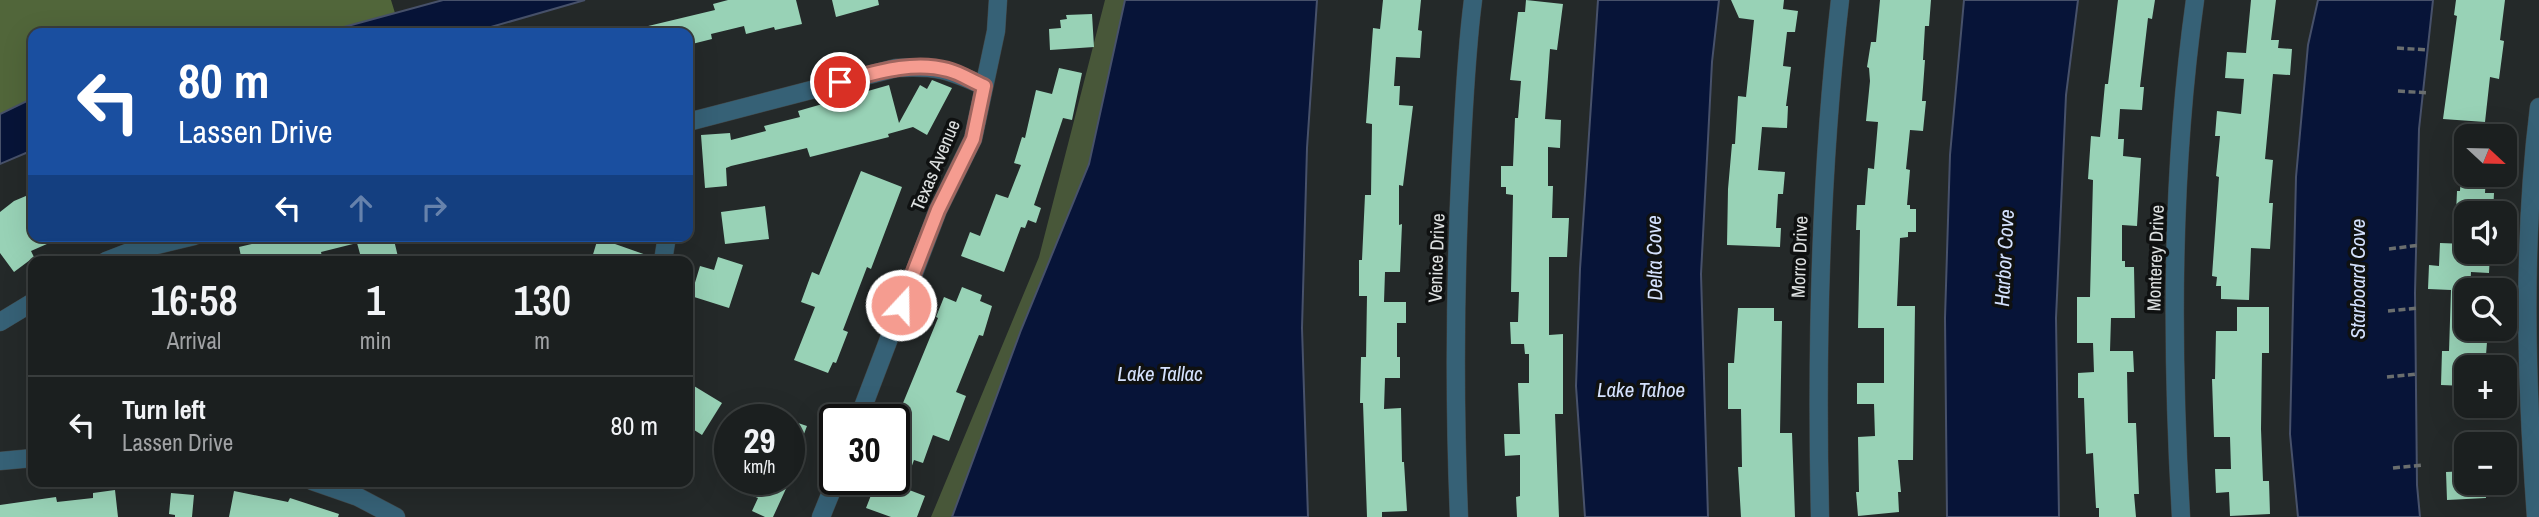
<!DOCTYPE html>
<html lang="en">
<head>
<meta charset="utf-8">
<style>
	:root { --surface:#1b1f1f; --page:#242728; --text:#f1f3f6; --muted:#a0a2a4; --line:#393d3d }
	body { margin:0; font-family:"Archivo Narrow",sans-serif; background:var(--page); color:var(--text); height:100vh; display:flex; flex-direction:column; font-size:26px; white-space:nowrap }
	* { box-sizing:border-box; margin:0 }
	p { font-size:23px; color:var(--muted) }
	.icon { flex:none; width:38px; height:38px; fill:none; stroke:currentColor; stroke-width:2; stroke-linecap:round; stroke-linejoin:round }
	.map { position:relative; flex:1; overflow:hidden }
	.sheet { position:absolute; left:28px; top:256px; width:665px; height:231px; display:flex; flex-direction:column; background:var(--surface); border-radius:14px; box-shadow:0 7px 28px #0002,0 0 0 2px var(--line) }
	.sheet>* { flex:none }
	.guide { position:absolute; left:28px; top:28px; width:665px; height:214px; border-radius:14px; box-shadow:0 7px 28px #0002,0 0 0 2px var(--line); background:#1a4fa0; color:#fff; overflow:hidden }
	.needle { width:46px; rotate:112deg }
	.controls { position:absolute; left:2454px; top:124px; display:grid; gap:14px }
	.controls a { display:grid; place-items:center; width:63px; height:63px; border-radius:14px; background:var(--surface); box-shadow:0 7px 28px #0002,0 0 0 2px var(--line); font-size:35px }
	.speed { position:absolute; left:714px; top:404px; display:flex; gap:14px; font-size:35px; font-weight:700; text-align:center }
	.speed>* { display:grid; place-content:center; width:91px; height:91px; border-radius:50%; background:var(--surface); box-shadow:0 7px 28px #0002,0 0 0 2px var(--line); line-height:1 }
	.speed small { font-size:18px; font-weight:400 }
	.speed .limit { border:4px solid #111; border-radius:10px; background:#fff; color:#111 }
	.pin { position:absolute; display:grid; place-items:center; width:60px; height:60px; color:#fff; margin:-30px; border:4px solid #fff; border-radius:50%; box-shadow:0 2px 7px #0007 }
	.me { position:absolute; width:77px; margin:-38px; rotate:21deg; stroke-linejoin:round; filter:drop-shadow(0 0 5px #0008) }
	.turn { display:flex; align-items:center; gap:24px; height:147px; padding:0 35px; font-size:32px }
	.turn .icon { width:91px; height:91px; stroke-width:2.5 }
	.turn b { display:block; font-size:49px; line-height:60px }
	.lanes { display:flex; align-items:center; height:66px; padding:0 35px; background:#0003; justify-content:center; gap:35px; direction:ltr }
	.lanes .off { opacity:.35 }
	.eta { display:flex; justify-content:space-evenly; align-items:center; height:119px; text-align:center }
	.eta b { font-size:42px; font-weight:600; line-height:49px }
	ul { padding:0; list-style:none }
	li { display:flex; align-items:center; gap:21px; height:98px; padding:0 35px; border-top:2px solid var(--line) }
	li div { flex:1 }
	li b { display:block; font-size:26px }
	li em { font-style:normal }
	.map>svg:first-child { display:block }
	.green { fill:#485739 }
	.forest { fill:#51663a }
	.water { fill:#071438; stroke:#47516a; stroke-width:2 }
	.building { fill:#98d2b6 }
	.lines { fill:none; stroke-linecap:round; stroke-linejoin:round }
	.minor-casing { stroke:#424646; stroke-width:19 }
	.path { stroke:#6a6e6e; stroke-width:3.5; stroke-dasharray:7 3.5; stroke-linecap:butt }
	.minor { stroke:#366176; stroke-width:18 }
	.route-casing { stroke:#9f655e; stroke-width:18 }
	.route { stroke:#f59c90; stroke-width:12 }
	.labels { text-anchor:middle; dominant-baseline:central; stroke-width:7; stroke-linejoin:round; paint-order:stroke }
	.street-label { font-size:19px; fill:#dde0e0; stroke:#0f1111 }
	.water-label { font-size:21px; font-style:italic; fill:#d5e2fe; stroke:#0f1111 }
</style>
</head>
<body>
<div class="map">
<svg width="2539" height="517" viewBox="0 0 2539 517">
	<rect width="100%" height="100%" fill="#242929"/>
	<path class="green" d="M1105 0H1125L1089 164 1021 330 952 517H931L1039 257Z"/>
	<path class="forest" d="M0 0H391L395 13 322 33H33V98L0 114Z"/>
	<path class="water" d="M443 0H585L470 33H322Z
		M1125 0H1317L1307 148 1302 328 1308 517H952L1021 330 1089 164Z
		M1598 0H1719L1712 62 1701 274 1708 517H1585L1576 386 1580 269Z
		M1964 0H2078L2066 95 2056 318 2059 517H1947L1945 318 1950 155Z
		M2318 0H2433L2419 129 2415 293 2417 485 2420 517H2298L2290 434 2296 177 2308 45Z
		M33 98V150L0 164V114Z"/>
	<path class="building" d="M728 0H796L802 24 775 30 774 27 746 34 744 26 711 34 712 39 688 45V33H645L644 27 715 10 713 4Z
		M832 0H878L879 5 836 17Z
		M1383 0H1421L1418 30 1422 31 1420 58 1396 57 1394 86H1400L1399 105 1413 106 1403 186 1399 185V225L1402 224 1400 272H1385L1384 302H1406V323H1397V357H1400V378H1385L1384 409 1401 408 1402 462H1404L1407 511 1382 512V517H1367L1363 403H1360L1361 357H1366L1367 296H1359V260H1362L1365 195H1371L1372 124 1366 123 1373 28 1380 29Z
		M1526 0 1563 4 1557 50 1550 49 1545 119 1561 120 1560 148 1548 147V186H1553L1552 218H1569L1567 257H1549V335L1563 334V414H1555L1559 517H1517L1516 497 1520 496V455L1505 456 1504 434H1520L1518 383H1529V354H1525L1524 344H1511L1510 322H1518L1519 292H1511L1513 195 1506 194V187H1501V166H1513L1515 118H1518L1521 81 1510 80 1518 12H1525Z
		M1731 0H1784L1783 9 1798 11 1795 32H1787L1783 66 1791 67 1786 106H1788L1787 128 1762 127 1758 170 1785 172 1783 194H1778L1776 228H1781L1780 247 1727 245 1728 189 1732 144H1735L1738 96 1746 97 1754 20 1739 18Z
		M1880 0H1931L1929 26H1925L1923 60H1925L1922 101H1926L1923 131 1910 130 1906 169 1910 170 1907 205H1910V209H1916V232H1908V237L1900 238 1897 306H1915L1913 460H1898L1901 492H1898L1899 512 1858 516 1856 492H1859L1858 437 1875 436 1874 404H1857V383H1884V328H1858L1860 230H1856L1857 205H1865L1868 168 1874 169 1878 122 1866 121 1870 81 1869 68 1867 67 1871 42H1876Z
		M2118 0H2155L2152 19 2148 18 2140 87H2144L2142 110 2120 109 2118 139H2124L2123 156 2141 158 2137 226 2122 225V261H2125V267H2134L2135 318H2111L2110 351H2133L2134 372H2127L2128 423H2136L2139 494H2134L2136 517H2099V508H2096L2093 453 2086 454 2084 398H2078V373L2094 372 2093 343H2077V297H2090L2093 180 2088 179 2091 136 2100 137 2105 84H2108Z
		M2251 0H2276L2271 40H2279L2278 48 2292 49 2290 75 2273 74 2265 159 2273 160 2269 203H2273L2270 249 2251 248 2249 300 2221 299V286H2216L2217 277 2212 276 2219 177 2216 176 2220 136H2215L2217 111 2241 114 2244 79 2225 78 2227 52 2246 53Z
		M2456 0H2505L2500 40 2504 41 2499 79 2490 77 2485 122 2443 119 2457 16 2454 15Z
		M1092 14 1094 47 1050 50 1049 29 1061 28 1060 20 1067 19 1066 15Z
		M1059 68 1082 73 1072 120 1063 118 1034 205 1041 208 1036 223 1028 220 1025 228 1021 227 1004 272 961 256 970 232 980 236 996 194 1008 198 1021 165 1014 163 1022 137 1025 138 1036 90 1052 94Z
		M932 80 952 88 927 135 913 127 888 134 889 137 810 157 807 148 731 166 726 168 727 186 705 188 701 135 730 133 731 140 766 131 764 126 800 117 798 111 889 85 899 123 920 85 927 89Z
		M861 171 902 187 871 269 867 267 843 330 848 332 836 363 833 362 828 373 794 360 815 307 801 302 812 272 819 275Z
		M2461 175H2486L2485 193H2494L2493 214H2456L2457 191H2460Z
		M33 193V236H65L31 251 34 257 14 272 0 253V212L14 201Z
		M765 206 769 239 725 244 721 212Z
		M305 236H393L399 261H362L357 243 321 252 323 261H242L239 247 282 237 283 242Z
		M598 238 652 257V261H591Z
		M2440 243 2466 244V252H2490L2489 273 2471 272 2470 290H2466V329H2488L2485 368H2466V386L2441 385 2442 351H2449L2451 290 2428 289 2429 265 2439 266Z
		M718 257 743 265 729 308 691 296 700 266 714 270Z
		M962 287 982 295 980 301 992 306 983 336 979 335 956 392 966 396 949 441 933 435 923 463 914 460 904 488 925 496 917 517H891L866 508 877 480H894V443L906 404 903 403 938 318 936 317 944 297 956 302Z
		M2237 307H2269V353H2262L2261 429 2263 481H2269L2270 514 2230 516 2229 492 2216 493 2215 469H2231L2230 437H2214L2212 379H2215L2216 331H2237Z
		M1738 308H1774V321H1782L1780 433H1792L1795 517H1741L1738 467H1742L1741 409H1728V363H1734Z
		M694 386 722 403 702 435 688 426V396Z
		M789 420 807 426 791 468H789Z
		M2466 471V483H2485L2486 498 2447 500 2446 472Z
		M749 480H790L773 517H765L752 511 758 498 743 492Z
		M115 490 118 517H0V505L56 497 57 502 93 498V493Z
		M234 491 288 502 290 498 339 514 338 517H229Z
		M171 493 194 495 192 517H175V515L169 514Z"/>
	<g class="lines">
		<g class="minor-casing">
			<path id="minor" d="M688 122 896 68C936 66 947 69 984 86
				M106 261 132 251 194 236
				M663 261 667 236
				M0 322 33 302
				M858 420 938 210 973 139 996 31 998 0
				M0 461 33 458
				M312 481 358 497 396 517
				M821 517 836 480
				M1459 517C1454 398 1455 279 1461 160 1464 107 1466 53 1473 0
				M1820 517C1816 344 1820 172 1840 0
				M2181 517C2171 345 2171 171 2195 0
				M2536 517C2526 381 2522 243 2539 107"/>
		</g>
		<path class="path" d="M2397 48 2428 50
			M2398 91 2429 93
			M2389 249 2420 245
			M2388 311 2419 308
			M2387 377 2418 374
			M2393 468 2424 465"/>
		<use href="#minor" class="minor"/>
	</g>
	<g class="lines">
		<g class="route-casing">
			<path id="route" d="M840 82C874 73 913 60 948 70 960 73 972 81 984 86L973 139 938 210 901 305"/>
		</g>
		<use href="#route" class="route"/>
	</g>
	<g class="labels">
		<g class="street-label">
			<text transform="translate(935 165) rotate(-67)">Texas Avenue</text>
			<text transform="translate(1799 257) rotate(-88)">Morro Drive</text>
			<text transform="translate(1436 258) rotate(-88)">Venice Drive</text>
			<text transform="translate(2155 258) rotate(-88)">Monterey Drive</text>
		</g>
		<g class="water-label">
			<text transform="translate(1654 258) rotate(-91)">Delta Cove</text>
			<text transform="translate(2004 258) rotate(-87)">Harbor Cove</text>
			<text transform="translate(2357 279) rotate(-90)">Starboard Cove</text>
			<text x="1160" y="373">Lake Tallac</text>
			<text x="1641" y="389">Lake Tahoe</text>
		</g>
	</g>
</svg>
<div class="controls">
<a><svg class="needle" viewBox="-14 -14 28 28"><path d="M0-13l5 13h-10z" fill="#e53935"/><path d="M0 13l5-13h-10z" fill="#a0a2a4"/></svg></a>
<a><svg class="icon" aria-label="sound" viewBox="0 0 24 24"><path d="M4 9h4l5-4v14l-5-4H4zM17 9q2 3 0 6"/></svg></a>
<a><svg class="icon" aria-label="search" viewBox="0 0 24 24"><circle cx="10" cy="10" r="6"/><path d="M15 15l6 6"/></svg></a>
<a>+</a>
<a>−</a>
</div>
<div class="speed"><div>29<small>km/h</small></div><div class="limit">30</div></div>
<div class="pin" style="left:840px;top:82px;background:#d93025"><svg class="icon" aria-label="arrive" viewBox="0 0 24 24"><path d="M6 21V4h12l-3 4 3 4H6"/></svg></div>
<svg class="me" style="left:901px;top:305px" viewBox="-20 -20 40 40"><circle r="17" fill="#f59c90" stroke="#fff" stroke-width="3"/><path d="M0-11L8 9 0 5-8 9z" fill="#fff"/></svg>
<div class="guide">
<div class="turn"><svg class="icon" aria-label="left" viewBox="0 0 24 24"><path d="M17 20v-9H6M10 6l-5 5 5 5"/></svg><div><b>80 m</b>Lassen Drive</div></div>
<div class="lanes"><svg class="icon" aria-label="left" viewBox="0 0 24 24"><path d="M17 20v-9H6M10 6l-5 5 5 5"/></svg><svg class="icon off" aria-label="ahead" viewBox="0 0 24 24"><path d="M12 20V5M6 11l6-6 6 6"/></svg><svg class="icon off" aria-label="right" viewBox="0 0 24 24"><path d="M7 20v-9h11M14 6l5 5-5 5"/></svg></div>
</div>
<section class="sheet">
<div class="eta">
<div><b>16:58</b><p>Arrival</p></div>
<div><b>1</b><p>min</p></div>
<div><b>130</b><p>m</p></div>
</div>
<ul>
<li><svg class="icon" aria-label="left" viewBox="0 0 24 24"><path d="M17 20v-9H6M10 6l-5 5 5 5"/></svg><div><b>Turn left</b><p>Lassen Drive</p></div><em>80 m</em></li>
</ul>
</section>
</div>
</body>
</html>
